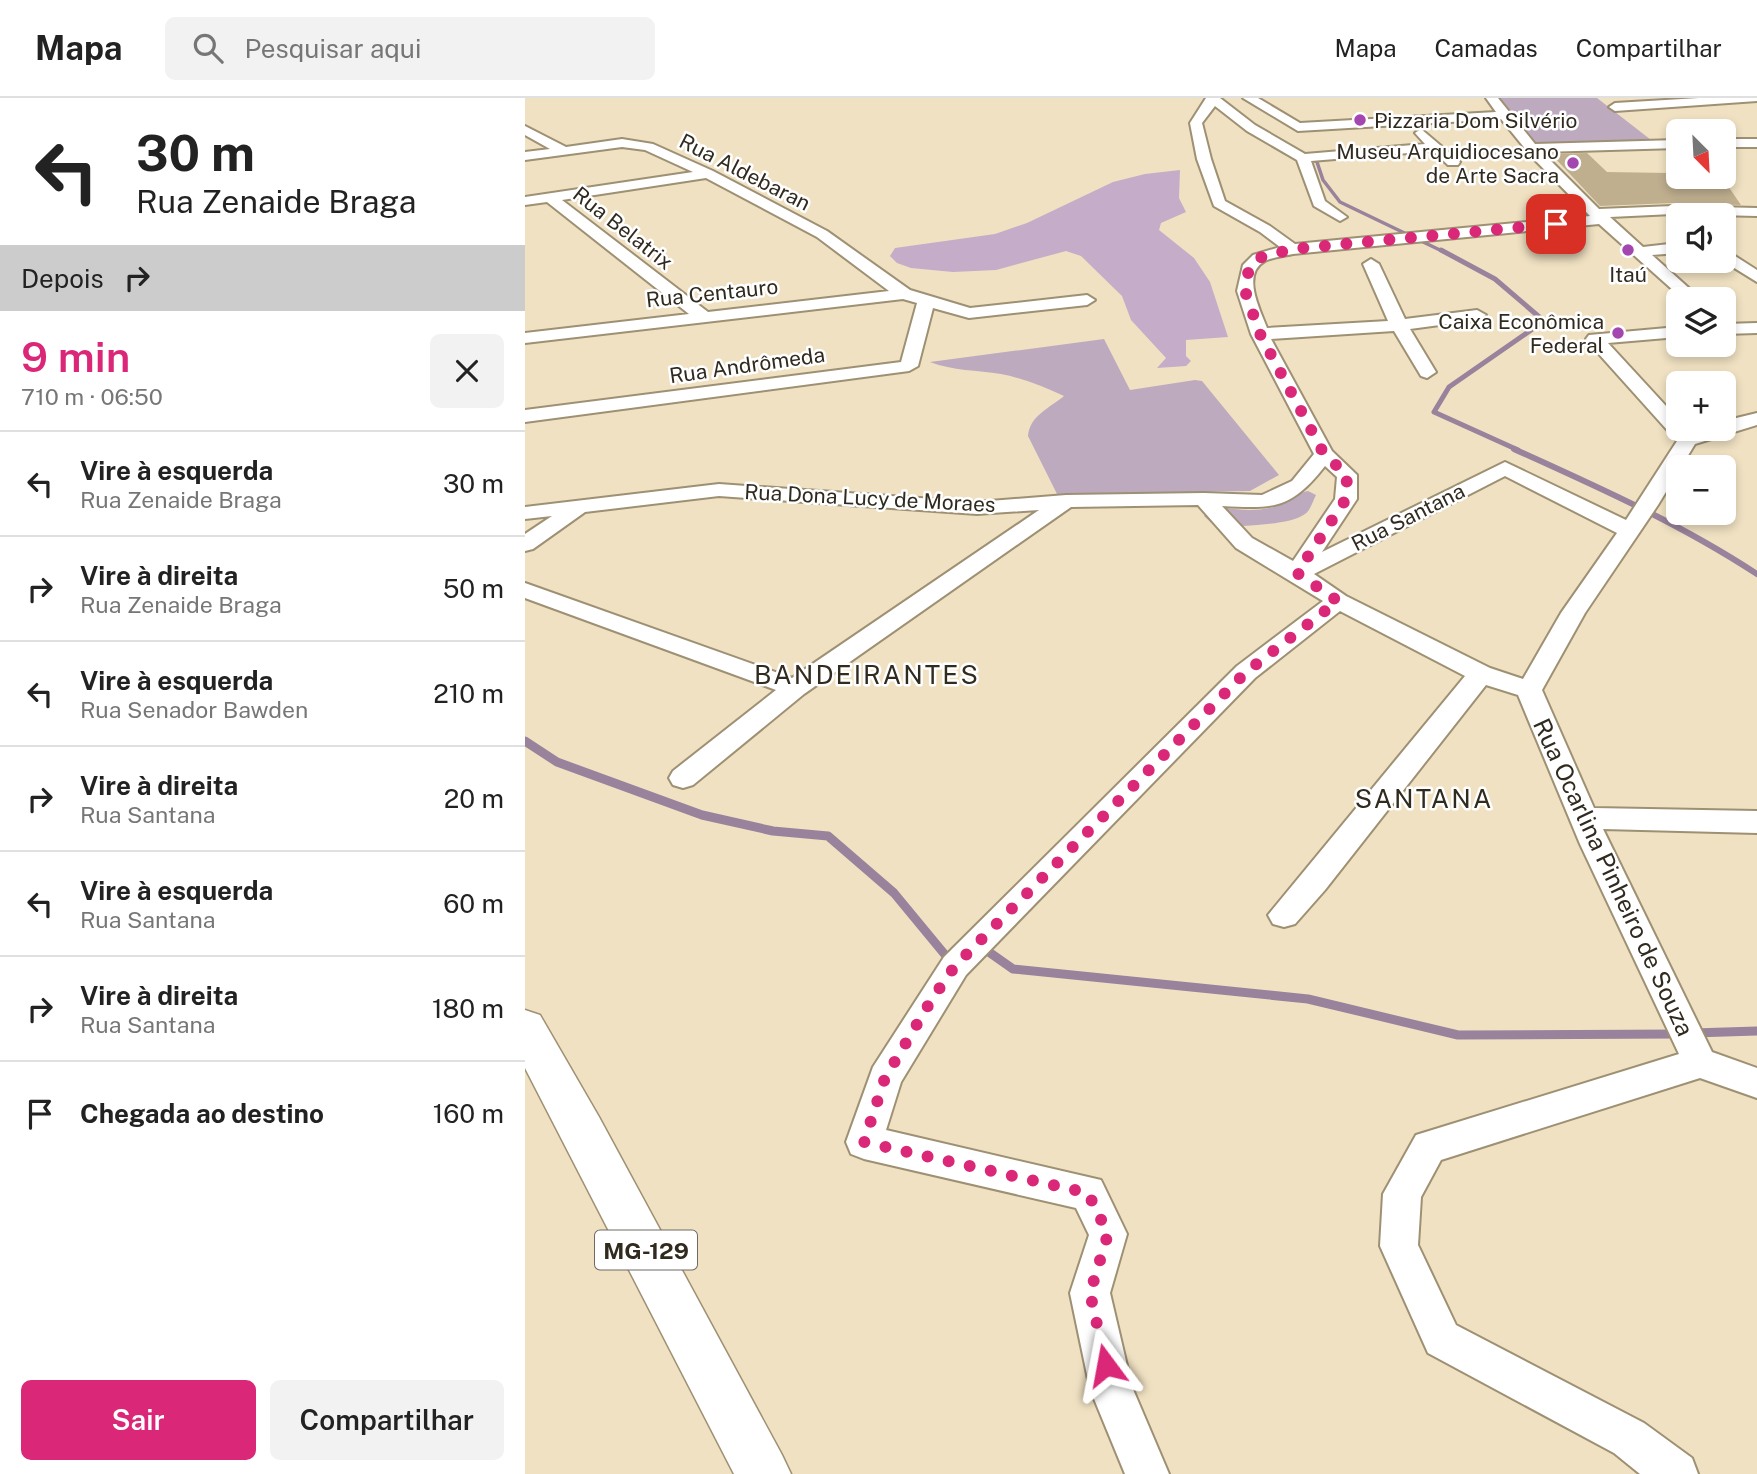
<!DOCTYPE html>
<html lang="pt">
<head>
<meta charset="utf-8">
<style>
	:root { --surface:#fff; --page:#f2f2f2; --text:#222; --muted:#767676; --line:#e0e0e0; --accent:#db2777 }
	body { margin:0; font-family:"Public Sans",sans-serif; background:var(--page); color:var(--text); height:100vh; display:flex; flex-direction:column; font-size:26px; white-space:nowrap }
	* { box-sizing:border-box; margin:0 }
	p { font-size:23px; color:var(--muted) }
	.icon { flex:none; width:38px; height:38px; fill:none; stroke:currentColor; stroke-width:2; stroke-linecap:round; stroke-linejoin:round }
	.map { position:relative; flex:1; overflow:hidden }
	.details { display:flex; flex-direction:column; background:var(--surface); width:525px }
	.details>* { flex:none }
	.guide { background:#fff; color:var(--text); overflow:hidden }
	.needle { width:46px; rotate:156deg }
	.fabs { position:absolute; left:1141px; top:21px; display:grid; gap:14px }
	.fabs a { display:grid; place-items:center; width:70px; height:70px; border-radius:10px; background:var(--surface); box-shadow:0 4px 10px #0003; font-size:35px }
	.pin { position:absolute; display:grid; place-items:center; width:60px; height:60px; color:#fff; margin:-30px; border-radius:14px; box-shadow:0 4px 10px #0006 }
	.me { position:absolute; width:77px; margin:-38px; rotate:347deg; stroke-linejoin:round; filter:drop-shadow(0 0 5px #0008) }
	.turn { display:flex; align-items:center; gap:24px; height:147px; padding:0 21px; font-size:32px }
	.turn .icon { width:91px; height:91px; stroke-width:2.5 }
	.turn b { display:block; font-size:49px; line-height:60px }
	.then { display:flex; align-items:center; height:66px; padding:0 21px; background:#0003; gap:14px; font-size:26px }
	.round { display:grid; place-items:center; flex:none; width:74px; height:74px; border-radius:10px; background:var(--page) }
	.head { display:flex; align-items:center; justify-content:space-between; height:119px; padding:0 21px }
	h1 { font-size:42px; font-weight:600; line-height:52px; color:var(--accent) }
	.button { display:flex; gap:14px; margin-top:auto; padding:14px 21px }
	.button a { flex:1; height:80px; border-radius:10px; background:var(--accent); color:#fff; font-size:28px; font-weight:600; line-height:80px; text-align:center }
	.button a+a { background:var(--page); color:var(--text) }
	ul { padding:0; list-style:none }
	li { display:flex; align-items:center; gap:21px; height:105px; padding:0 21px; border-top:2px solid var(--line) }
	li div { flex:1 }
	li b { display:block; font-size:26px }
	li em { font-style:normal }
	header { display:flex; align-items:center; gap:42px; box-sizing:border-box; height:98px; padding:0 35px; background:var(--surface); border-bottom:2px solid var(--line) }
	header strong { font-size:33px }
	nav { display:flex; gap:38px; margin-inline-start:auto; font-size:24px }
	.search { width:490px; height:63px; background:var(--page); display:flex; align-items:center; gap:18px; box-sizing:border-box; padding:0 24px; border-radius:10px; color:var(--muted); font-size:26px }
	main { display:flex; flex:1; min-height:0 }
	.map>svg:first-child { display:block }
	.green { fill:#bdaabf }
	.forest { fill:#c5acc8 }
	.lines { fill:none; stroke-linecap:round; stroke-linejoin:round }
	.stream-far3 { stroke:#99829c; stroke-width:3.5 }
	.stream-far2 { stroke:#99829c; stroke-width:5 }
	.stream-far1 { stroke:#99829c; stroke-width:6 }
	.stream { stroke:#99829c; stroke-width:9 }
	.building { fill:#bfaf8f }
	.minor-casing { stroke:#9e9073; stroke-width:4 }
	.major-casing { stroke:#9e9073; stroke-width:3 }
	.minor { fill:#fff; fill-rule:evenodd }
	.major { fill:#fff; fill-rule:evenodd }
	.route { stroke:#db2777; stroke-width:12; stroke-dasharray:0 21.6 }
	.poi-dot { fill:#a346b0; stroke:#fff; stroke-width:2.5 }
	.labels { text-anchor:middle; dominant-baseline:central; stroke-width:5; stroke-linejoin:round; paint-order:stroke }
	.far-poi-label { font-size:21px; fill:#302a1f; stroke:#fff; text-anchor:end }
	.far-street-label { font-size:21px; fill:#302a1f; stroke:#fff }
	.shield { fill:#fff; stroke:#6e6a62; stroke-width:2 }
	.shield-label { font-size:23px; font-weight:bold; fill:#302a1f }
	.street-label { font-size:24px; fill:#302a1f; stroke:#fff }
	.neighbourhood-label { font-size:26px; letter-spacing:2px; fill:#302a1f; stroke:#fff }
</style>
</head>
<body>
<header>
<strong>Mapa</strong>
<div class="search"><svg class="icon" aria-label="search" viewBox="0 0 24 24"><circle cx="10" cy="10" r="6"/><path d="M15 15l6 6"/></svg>Pesquisar aqui</div>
<nav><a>Mapa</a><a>Camadas</a><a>Compartilhar</a></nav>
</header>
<main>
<section class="details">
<div class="guide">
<div class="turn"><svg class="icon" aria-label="left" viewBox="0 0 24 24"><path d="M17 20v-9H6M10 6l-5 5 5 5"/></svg><div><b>30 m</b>Rua Zenaide Braga</div></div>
<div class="then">Depois<svg class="icon" aria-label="right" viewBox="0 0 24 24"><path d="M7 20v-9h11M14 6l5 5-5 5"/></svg></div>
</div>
<div class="head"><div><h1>9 min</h1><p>710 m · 06:50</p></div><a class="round"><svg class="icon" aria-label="close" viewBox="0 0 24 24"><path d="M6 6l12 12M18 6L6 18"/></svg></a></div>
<ul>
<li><svg class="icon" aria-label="left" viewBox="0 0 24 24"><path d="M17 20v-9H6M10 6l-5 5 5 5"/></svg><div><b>Vire à esquerda</b><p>Rua Zenaide Braga</p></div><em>30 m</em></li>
<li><svg class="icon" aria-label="right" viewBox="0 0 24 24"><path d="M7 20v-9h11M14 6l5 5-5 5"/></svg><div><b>Vire à direita</b><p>Rua Zenaide Braga</p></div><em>50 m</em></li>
<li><svg class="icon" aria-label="left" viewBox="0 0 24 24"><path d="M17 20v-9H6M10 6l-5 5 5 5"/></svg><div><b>Vire à esquerda</b><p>Rua Senador Bawden</p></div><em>210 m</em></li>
<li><svg class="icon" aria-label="right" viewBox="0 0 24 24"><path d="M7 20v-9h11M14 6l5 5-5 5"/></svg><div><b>Vire à direita</b><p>Rua Santana</p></div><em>20 m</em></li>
<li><svg class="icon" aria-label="left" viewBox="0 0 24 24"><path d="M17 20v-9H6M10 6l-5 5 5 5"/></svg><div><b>Vire à esquerda</b><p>Rua Santana</p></div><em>60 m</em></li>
<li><svg class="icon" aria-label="right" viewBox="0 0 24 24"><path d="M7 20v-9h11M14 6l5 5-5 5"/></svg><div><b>Vire à direita</b><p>Rua Santana</p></div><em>180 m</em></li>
<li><svg class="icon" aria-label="arrive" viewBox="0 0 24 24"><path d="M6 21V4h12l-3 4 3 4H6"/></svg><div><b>Chegada ao destino</b></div><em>160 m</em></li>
</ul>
<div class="button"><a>Sair</a><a>Compartilhar</a></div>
</section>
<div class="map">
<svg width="1232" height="1376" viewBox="0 0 1232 1376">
	<rect width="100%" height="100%" fill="#f0e1c2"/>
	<path class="green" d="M969 0H1072L1130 45 1005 47Z
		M579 241 605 292 670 282 677 283 754 377 725 393 532 396 503 338C505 317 525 310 539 298 519 289 497 280 476 276 452 272 428 273 405 264Z
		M783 393 791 397C788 403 785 413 780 416 761 429 716 426 693 431L679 418 687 408C712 412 741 416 764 403 771 399 774 395 783 393Z"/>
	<path class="forest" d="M655 72 654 100 661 114 636 125 634 132 669 160 685 184 703 239 661 242V258L666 263 661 268 632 270 641 260 606 222 597 198 556 158 541 153 471 172 428 174 386 170 372 165 365 158 370 150 470 136 502 125 588 84 620 76Z"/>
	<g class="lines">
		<path class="stream-far3" d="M760 46 792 64 798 82 815 104 919 154"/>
		<path class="stream-far2" d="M916 152 970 181 1019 223 924 289 909 314 993 352"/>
		<path class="stream-far1" d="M989 351C1071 388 1156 426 1232 476"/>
		<path class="stream" d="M0 643 32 664 177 717 248 733 303 738 369 795 426 864
			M455 855 461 852 488 871 783 901 933 937 1155 936
			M1168 935 1232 933"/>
	</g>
	<path class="building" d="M1062 55 1082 74 1143 75 1151 86 1203 88 1216 107 1148 105 1075 108 1026 56Z"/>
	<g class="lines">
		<g class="minor-casing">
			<path id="minor" d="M681 0H695L730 27 780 56 900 46 890 35 896 31 935 64 933 67H923L908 53 786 63 800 103 822 119 815 123 789 108 772 62 722 33 690 8 677 25 686 61 700 103 745 128 770 146 1065 118 1006 58 976 21 773 33 718 0H733L775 25 971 14 961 0H973L1010 46 1153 42V50L1017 54 1074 111 1148 108 1232 110V118L1148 116 1085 119 1118 149 1153 145V155L1127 157 1176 201H1158L1074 126 768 156C759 158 748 159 740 163 716 176 735 212 742 230L863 223 838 166 846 161 854 166 880 221 952 212 961 217 952 222 885 231 911 274 902 280 896 278 869 233 746 241 807 353 832 377V401L797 454 980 364 1101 422 1152 343 1064 245 1061 241 1064 237 1153 229V239L1083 245 1153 321V331H1163L1166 334 1176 331H1199V323L1232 315V327L1170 346 1133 407 1060 515 1017 592 1069 710 1232 713V735L1078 731 1187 954 1232 970V1000L1175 980 916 1062 896 1099 893 1147 931 1227 1119 1325 1167 1360 1173 1376H1115L1089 1355 903 1255 855 1148 858 1096 891 1037 1154 956 1055 746 993 597 961 587 800 792 770 826 759 829 748 826 743 817 940 578 815 513 730 580 441 877 376 984 361 1032 576 1082 602 1136 585 1195 607 1289 644 1376H600L565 1291 545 1195 564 1137 551 1110 339 1061 326 1056 321 1044 348 969 419 859 712 568 798 503 711 450 673 407 546 409 279 596 168 687 158 690 148 687 144 680 148 673 251 592 0 500V485L267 580 514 412 452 416 194 398 60 414 8 451 0 453V436L27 418 0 421V409L194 386 452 404 541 397 679 395 737 397 767 383 789 356 726 236 712 193 718 167 728 157 755 149 735 134 689 108 672 61 665 25ZM800 368 812 379 810 401 768 463 727 440 697 408C750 411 766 411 800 368ZM980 378 1092 435 1036 515 998 581 965 570 821 498 789 476Z
				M1174 0H1232V3L1090 13 1084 9 1090 5Z
				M0 28 41 49 97 41 128 46 188 73 302 133 385 192 445 210 562 197 570 202 562 207 444 220 408 210 393 268 384 273 0 324V312L376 264 392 205 378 201 0 245V235L164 216 22 104 0 107V99L168 74 120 52 97 49 0 62V54L25 51 0 37ZM181 80 292 139 364 193 183 214 37 102Z
				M1199 41H1232V49H1199Z
				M1199 151 1232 172V184L1198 163Z
				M1232 225V235L1199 236V226Z"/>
		</g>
		<g class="major-casing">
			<path id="major" d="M0 912 15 917 74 1019 257 1357 266 1376H209L0 970Z"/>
		</g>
		<use href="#minor" class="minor"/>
		<use href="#major" class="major"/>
	</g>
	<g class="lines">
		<path class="route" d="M581 1267 565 1195 583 1136 563 1095 339 1044 360 980 407 901 430 868 721 574 813 503 772 475 821 401 822 377 799 356 735 236 720 193 724 170 734 160 767 151 1031 126"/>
	</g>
	<g class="poi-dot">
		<circle cx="835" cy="22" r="7"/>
		<circle cx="1048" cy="65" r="7"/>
		<circle cx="1103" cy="152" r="7"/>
		<circle cx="1093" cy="235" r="7"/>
	</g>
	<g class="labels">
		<g class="far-poi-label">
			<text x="849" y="22" text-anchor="start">Pizzaria Dom Silvério</text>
			<text x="1034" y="53">Museu Arquidiocesano<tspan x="1034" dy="24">de Arte Sacra</tspan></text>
			<text x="1103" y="176" text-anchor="middle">Itaú</text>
			<text x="1079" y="223">Caixa Econômica<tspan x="1079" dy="24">Federal</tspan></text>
		</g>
		<g class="far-street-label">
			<text transform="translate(220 74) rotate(27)">Rua Aldebaran</text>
			<text transform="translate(98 130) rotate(38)">Rua Belatrix</text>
			<text transform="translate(187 195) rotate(-6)">Rua Centauro</text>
			<text transform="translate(222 267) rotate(-8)">Rua Andrômeda</text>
			<text transform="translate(345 400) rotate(3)">Rua Dona Lucy de Moraes</text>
			<text transform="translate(883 419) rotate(-27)">Rua Santana</text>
		</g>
		<rect class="shield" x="70" y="1132.5" width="102" height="39" rx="5"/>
		<g class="shield-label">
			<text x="121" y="1152">MG-129</text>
		</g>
		<g class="street-label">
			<text transform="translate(1089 779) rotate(65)">Rua Ocarlina Pinheiro de Souza</text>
		</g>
		<g class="neighbourhood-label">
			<text x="342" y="576">BANDEIRANTES</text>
			<text x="899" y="700">SANTANA</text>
		</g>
	</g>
</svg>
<div class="fabs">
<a><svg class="needle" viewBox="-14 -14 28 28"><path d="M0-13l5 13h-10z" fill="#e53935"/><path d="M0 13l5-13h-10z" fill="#767676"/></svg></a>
<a><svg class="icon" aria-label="sound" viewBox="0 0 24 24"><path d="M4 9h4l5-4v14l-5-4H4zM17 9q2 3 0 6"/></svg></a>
<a><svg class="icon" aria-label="layers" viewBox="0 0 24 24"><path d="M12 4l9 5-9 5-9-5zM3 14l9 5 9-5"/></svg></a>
<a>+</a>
<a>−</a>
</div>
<div class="pin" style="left:1031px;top:126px;background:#d93025"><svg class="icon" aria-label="arrive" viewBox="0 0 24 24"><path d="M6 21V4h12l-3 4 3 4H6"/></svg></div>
<svg class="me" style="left:581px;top:1267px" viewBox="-20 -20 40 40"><path d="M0-17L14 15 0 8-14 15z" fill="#db2777" stroke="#fff" stroke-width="4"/></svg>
</div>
</main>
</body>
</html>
